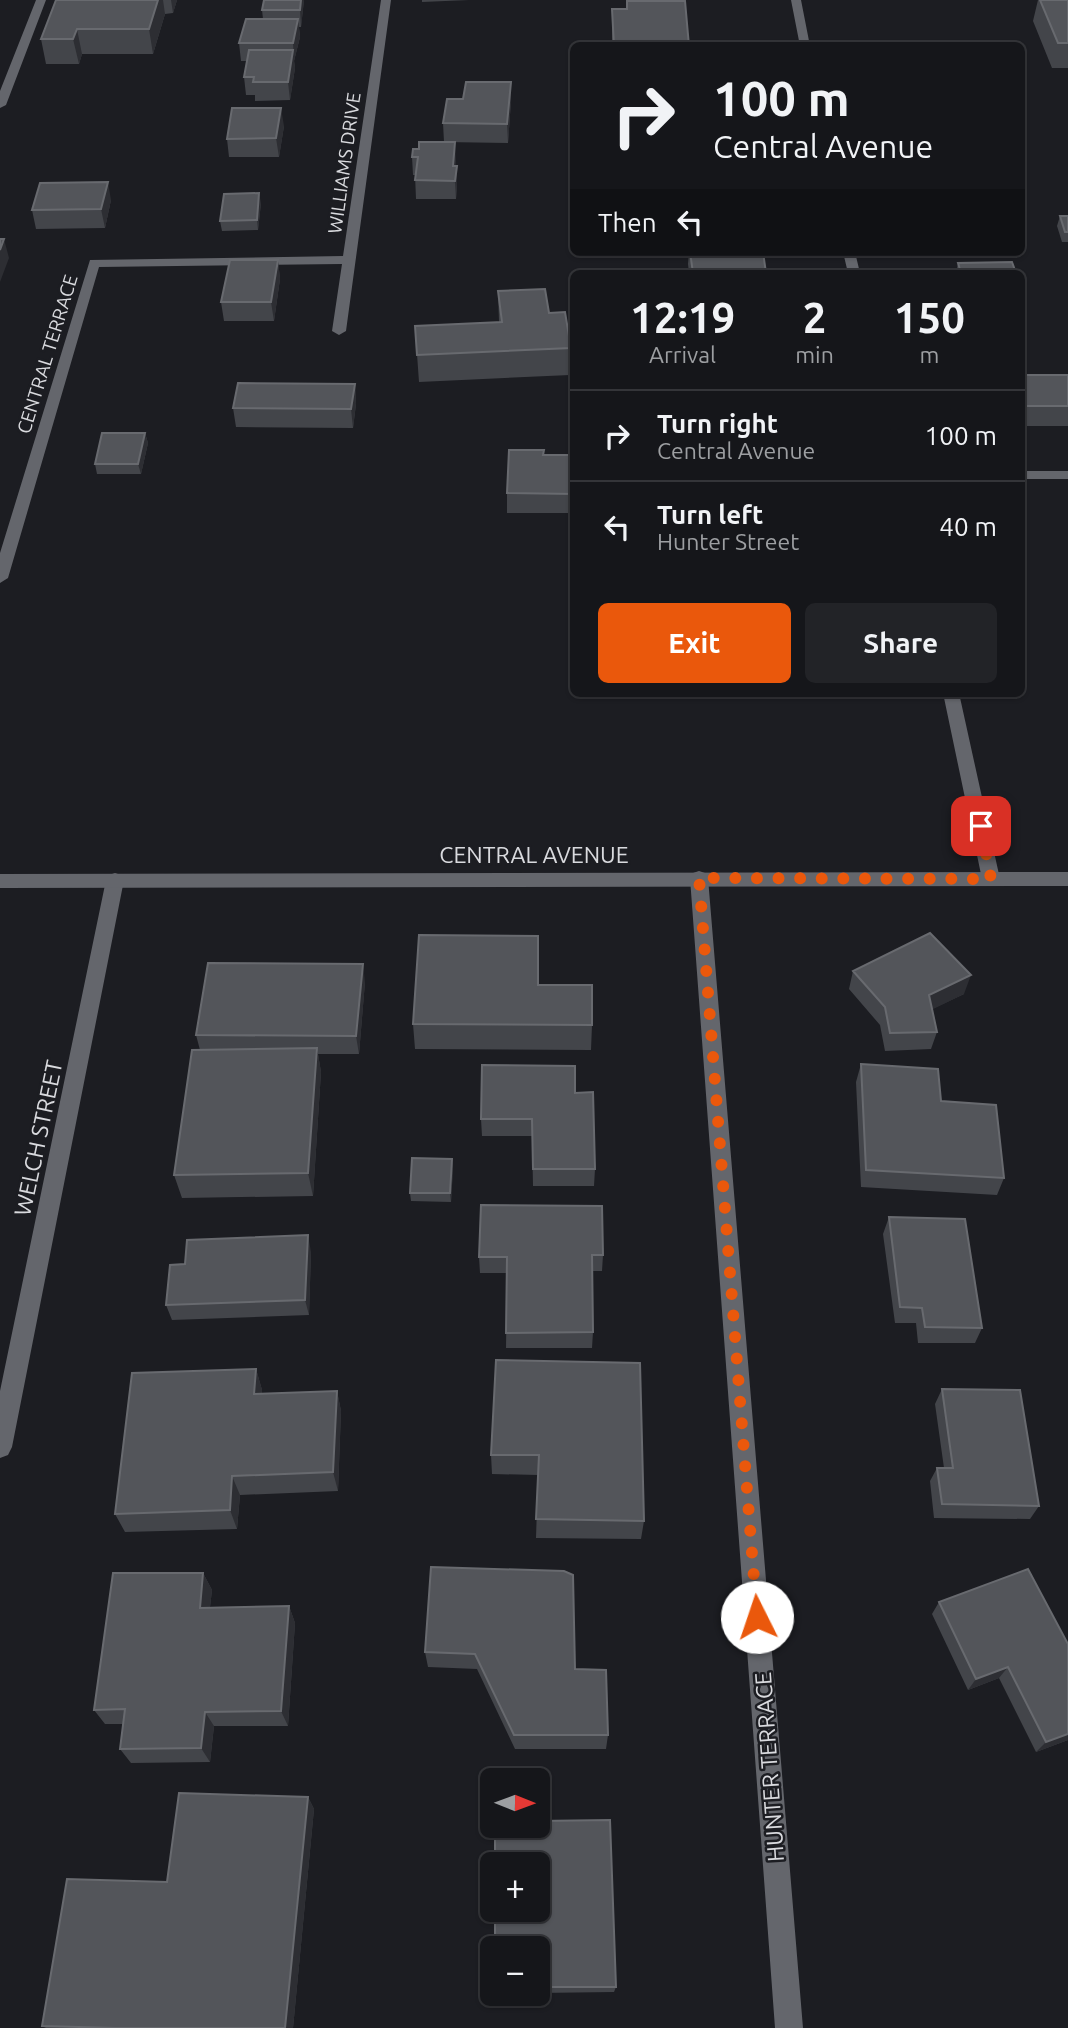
<!DOCTYPE html>
<html lang="en">
<head>
<meta charset="utf-8">
<style>
	:root { --surface:#15161a; --page:#222327; --text:#f1f3f6; --muted:#9d9fa2; --line:#343539; --accent:#ea580c }
	body { margin:0; font-family:Ubuntu,sans-serif; background:var(--page); color:var(--text); height:100vh; display:flex; flex-direction:column; font-size:26px; white-space:nowrap }
	* { box-sizing:border-box; margin:0 }
	p { font-size:23px; color:var(--muted) }
	.icon { flex:none; width:38px; height:38px; fill:none; stroke:currentColor; stroke-width:2; stroke-linecap:round; stroke-linejoin:round }
	.map { position:relative; flex:1; overflow:hidden }
	.side { position:absolute; left:570px; top:270px; width:455px; height:427px; display:flex; flex-direction:column; background:var(--surface); border-radius:10px; box-shadow:0 2px 5px #0004,0 0 0 2px var(--line) }
	.side>* { flex:none }
	.banner { position:absolute; left:570px; top:42px; width:455px; height:214px; border-radius:10px; box-shadow:0 2px 5px #0004,0 0 0 2px var(--line); background:#15161a; color:var(--text); overflow:hidden }
	.needle { width:46px; rotate:91deg }
	.tools { position:absolute; left:480px; top:1768px; display:grid; gap:14px }
	.tools a { display:grid; place-items:center; width:70px; height:70px; border-radius:10px; background:var(--surface); box-shadow:0 2px 5px #0004,0 0 0 2px var(--line); font-size:35px }
	.pin { position:absolute; display:grid; place-items:center; width:60px; height:60px; color:#fff; margin:-30px; border-radius:14px; box-shadow:0 4px 10px #0006 }
	.me { position:absolute; width:77px; margin:-38px; rotate:356deg; stroke-linejoin:round; filter:drop-shadow(0 0 5px #0008) }
	.turn { display:flex; align-items:center; gap:24px; height:147px; padding:0 28px; font-size:32px }
	.turn .icon { width:91px; height:91px; stroke-width:2.5 }
	.turn b { display:block; font-size:49px; line-height:60px }
	.then { display:flex; align-items:center; height:66px; padding:0 28px; background:#0003; gap:14px; font-size:26px }
	.eta { display:flex; justify-content:space-evenly; align-items:center; height:119px; text-align:center }
	.eta b { font-size:42px; font-weight:700; line-height:49px }
	.action { display:flex; gap:14px; margin-top:auto; padding:14px 28px }
	.action a { flex:1; height:80px; border-radius:10px; background:var(--accent); color:#fff; font-size:28px; font-weight:700; line-height:80px; text-align:center }
	.action a+a { background:var(--page); color:var(--text) }
	ul { padding:0; list-style:none }
	li { display:flex; align-items:center; gap:21px; height:91px; padding:0 28px; border-top:2px solid var(--line) }
	li div { flex:1 }
	li b { display:block; font-size:26px }
	li em { font-style:normal }
	.map>svg:first-child { display:block }
	.lines { fill:none; stroke-linecap:round; stroke-linejoin:round }
	.service { fill:#64666c; fill-rule:evenodd }
	.minor { fill:#64666c; fill-rule:evenodd }
	.tertiary { fill:#64666c; fill-rule:evenodd }
	.wall { fill:#43454a }
	.shaded-wall { fill:#2d2e33 }
	.building { fill:#53555a; stroke:#686a6f; stroke-width:2 }
	.route { stroke:#ea580c; stroke-width:12; stroke-dasharray:0 21.6 }
	.labels { text-anchor:middle; dominant-baseline:central; stroke-width:5; stroke-linejoin:round; paint-order:stroke }
	.far-street-label { font-size:19px; fill:#d9dade; stroke:#1c1d22 }
	.street-label { font-size:23px; fill:#d9dade; stroke:#1c1d22 }
</style>
</head>
<body>
<div class="map">
<svg width="1068" height="2028" viewBox="0 0 1068 2028">
	<rect width="100%" height="100%" fill="#1c1d22"/>
	<g class="lines">
		<path class="service" d="M36 0H46L6 105 0 108V91Z
			M1022 471H1068V479H1022Z"/>
		<path class="minor" d="M381 0H391L346 331 339 335 332 331 342 264 99 267 8 578 0 583V553L90 260 343 256Z
			M791 0H801L810 46H800Z
			M843 252H855L860 273H848Z
			M943 693H959L1000 879 997 884H985L982 879Z
			M699 871 705 873 708 878 803 2028H775L690 878 693 873Z
			M115 873 121 875 124 880 12 1447 8 1455 0 1458V1391L106 880 109 875Z"/>
		<path class="tertiary" d="M1068 872V886L0 888V874Z"/>
	</g>
	<path class="wall" d="M56 0H177L173 13 165 14 153 54H82L79 64H46L41 39Z
		M304 0 301 27H299L300 37 294 61 295 68 290 100 255 101V95H246L244 77 247 61H241L239 43 263 19 262 10Z
		M422 0H469L422 2Z
		M1038 0H1068V68H1052L1033 21Z
		M627 1 689 46H612V9H626Z
		M463 99 511 101 508 143 444 142 443 123Z
		M284 126 279 157H229L227 139Z
		M455 142V166H457V184L456 199H416L415 175H413L412 157 419 149Z
		M111 200 105 228 36 229 32 210Z
		M261 203 258 230 222 231 220 221Z
		M1060 216H1068V242H1062L1057 226Z
		M689 252H763L766 273H689L688 264Z
		M931 252H989L988 256H932Z
		M278 260 280 279 274 321H224L221 302Z
		M958 263 1016 273H956Z
		M498 291 549 313 571 348 570 375 419 382 415 326 499 322Z
		M1022 375H1068V426H1022Z
		M355 384 356 404 353 428 236 427 233 408Z
		M145 433 148 443 141 474H97L95 464Z
		M543 455H574V513H507V493Z
		M853 971 964 994 932 1009 937 1032 931 1049 885 1051 880 1025 849 989Z
		M365 982 359 1054H318L321 1072 313 1196 182 1198 174 1175 200 1050 196 1035Z
		M538 985 592 1025 591 1050 415 1049 413 1024Z
		M861 1064 941 1101 1004 1178 997 1195 861 1187 856 1082Z
		M575 1093 595 1169 594 1186H533L532 1136H482L481 1119Z
		M452 1159 453 1168 451 1202 411 1201 410 1193Z
		M889 1217 982 1328 975 1343H918L916 1323H895L883 1234Z
		M311 1252 309 1315 172 1320 166 1305 185 1264Z
		M603 1255 602 1271H592L593 1332 592 1348H506L507 1273H480L479 1257Z
		M496 1360 644 1521 641 1539 536 1538 538 1475 492 1474 491 1455Z
		M256 1369 262 1390V1394L337 1391 341 1411 338 1491 240 1495 237 1529 125 1532 115 1514Z
		M942 1389 1039 1506 1030 1519 934 1518 930 1481 937 1468H944L935 1404Z
		M1028 1569 1068 1740 1036 1752 999 1678 968 1690 932 1614 939 1602Z
		M564 1571 575 1669 608 1735 606 1749H515L477 1669 428 1667 425 1652Z
		M203 1573 212 1590 210 1607 289 1606 295 1623 288 1726H214L210 1762 131 1763 120 1749 123 1724H105L94 1710Z
		M308 1797 314 1809 293 2028H46L42 2026 167 1882Z
		M537 1948 616 1987 614 1992 537 1993Z"/>
	<path class="shaded-wall" d="M158 0H163L165 14 153 54 149 29Z
		M171 0H177L173 13Z
		M301 0H304L301 27 300 10Z
		M298 19 300 37 294 61 293 43Z
		M77 29 82 54 79 64 73 39Z
		M293 50 295 68 290 100 288 82Z
		M511 82V101L508 143 507 124Z
		M281 108 284 126 279 157 276 138Z
		M455 142 456 161 454 184 453 166Z
		M457 166V184L456 199 455 181Z
		M108 182 111 200 105 228 101 209Z
		M259 193 261 203 258 230 257 220Z
		M4 239 9 258 0 282V250Z
		M278 260 280 279 274 321 271 302Z
		M355 384 356 404 353 428 351 409Z
		M145 433 148 443 141 474 138 464Z
		M363 964 365 982 359 1054 356 1036Z
		M971 975 964 994 923 1014 929 995Z
		M317 1048 321 1072 313 1196 308 1173Z
		M452 1159 453 1168 451 1202 450 1193Z
		M308 1235 311 1252 309 1315 305 1300Z
		M256 1369 262 1390 261 1414 254 1394Z
		M337 1391 341 1411 338 1491 333 1472Z
		M232 1476 240 1495 237 1529 230 1510Z
		M203 1573 212 1590 208 1624 200 1608Z
		M289 1606 295 1623 288 1726 281 1711Z
		M1008 1667 999 1678 968 1690 976 1679Z
		M205 1712 214 1726 210 1762 201 1748Z
		M1068 1734V1740L1036 1752 1046 1742Z
		M308 1797 314 1809 293 2028H285Z"/>
	<path class="building" d="M56 0H158L149 29H77L73 39H41Z
		M264 0H301L300 10H262Z
		M1040 0H1068V43H1058Z
		M627 1H685L689 46H614L612 9H627Z
		M246 19H298L293 43H239Z
		M249 50H293L288 82H253L254 77H244Z
		M466 82H511L507 124 443 123 447 99H463Z
		M232 108H281L276 138 227 139Z
		M419 142H455L453 166H457L455 181 415 180 418 157H412L413 149H419Z
		M108 182 101 209 32 210 40 183Z
		M259 193 257 220 220 221 224 194Z
		M1060 216H1068V232H1065Z
		M0 239H4L0 250Z
		M690 252H763L766 273H693Z
		M230 260H278L271 302H221Z
		M1012 262 1016 273H961L958 263Z
		M545 289 549 313 565 312 571 348 417 355 415 326 502 322 498 291Z
		M1022 375H1068V406H1022Z
		M238 383 355 384 351 409 233 408Z
		M102 433H145L138 464H95Z
		M509 450H544L543 455H574V494L507 493Z
		M930 933 971 975 929 995 937 1032 890 1033 885 1007 853 971Z
		M419 935 538 936V985H592V1025L413 1024Z
		M208 963 363 964 356 1036 196 1035Z
		M317 1048 308 1173 174 1175 192 1050Z
		M861 1064 938 1069 941 1101 996 1105 1004 1178 866 1170Z
		M482 1065 575 1066V1093L593 1092 595 1169H533L532 1119H481Z
		M412 1158 452 1159 450 1193H410Z
		M481 1205 602 1206 603 1255H592L593 1332 506 1333 507 1257H479Z
		M889 1217 965 1219 982 1328 925 1327 922 1308 900 1307Z
		M308 1235 305 1300 166 1305 170 1265 185 1264 187 1240Z
		M496 1360 640 1363 644 1521 536 1519 539 1455H491Z
		M256 1369 254 1394 337 1391 333 1472 232 1476 230 1510 115 1514 132 1373Z
		M942 1389 1020 1390 1039 1506 942 1504 937 1468H953Z
		M431 1567 564 1571 573 1575 575 1669 606 1670 608 1735H514L475 1654 425 1652Z
		M1028 1569 1068 1644V1734L1046 1742 1008 1667 976 1679 939 1602Z
		M113 1573H203L200 1608 289 1606 281 1711 205 1712 201 1748 120 1749 125 1709 94 1710Z
		M179 1793 308 1797 285 2028H116L42 2026 67 1879 167 1882Z
		M610 1820 616 1987H537V1948H495V1909H537V1864H495V1825H537V1821Z"/>
	<g class="lines">
		<path class="route" d="M757 1617 699 878 991 879 981 826"/>
	</g>
	<g class="labels">
		<g class="far-street-label">
			<text transform="translate(344 163) rotate(-82)">WILLIAMS DRIVE</text>
			<text transform="translate(47 354) rotate(-73)">CENTRAL TERRACE</text>
		</g>
		<g class="street-label">
			<text x="534" y="854">CENTRAL AVENUE</text>
			<text transform="translate(38 1138) rotate(-78)">WELCH STREET</text>
			<text transform="translate(769 1767) rotate(-94)">HUNTER TERRACE</text>
		</g>
	</g>
</svg>
<div class="tools">
<a><svg class="needle" viewBox="-14 -14 28 28"><path d="M0-13l5 13h-10z" fill="#e53935"/><path d="M0 13l5-13h-10z" fill="#9d9fa2"/></svg></a>
<a>+</a>
<a>−</a>
</div>
<div class="pin" style="left:981px;top:826px;background:#d93025"><svg class="icon" aria-label="arrive" viewBox="0 0 24 24"><path d="M6 21V4h12l-3 4 3 4H6"/></svg></div>
<svg class="me" style="left:757px;top:1617px" viewBox="-20 -20 40 40"><circle r="19" fill="#fff"/><path d="M0-13L10 11 0 6-10 11z" fill="#ea580c"/></svg>
<div class="banner">
<div class="turn"><svg class="icon" aria-label="right" viewBox="0 0 24 24"><path d="M7 20v-9h11M14 6l5 5-5 5"/></svg><div><b>100 m</b>Central Avenue</div></div>
<div class="then">Then<svg class="icon" aria-label="left" viewBox="0 0 24 24"><path d="M17 20v-9H6M10 6l-5 5 5 5"/></svg></div>
</div>
<section class="side">
<div class="eta">
<div><b>12:19</b><p>Arrival</p></div>
<div><b>2</b><p>min</p></div>
<div><b>150</b><p>m</p></div>
</div>
<ul>
<li><svg class="icon" aria-label="right" viewBox="0 0 24 24"><path d="M7 20v-9h11M14 6l5 5-5 5"/></svg><div><b>Turn right</b><p>Central Avenue</p></div><em>100 m</em></li>
<li><svg class="icon" aria-label="left" viewBox="0 0 24 24"><path d="M17 20v-9H6M10 6l-5 5 5 5"/></svg><div><b>Turn left</b><p>Hunter Street</p></div><em>40 m</em></li>
</ul>
<div class="action"><a>Exit</a><a>Share</a></div>
</section>
</div>
</body>
</html>
